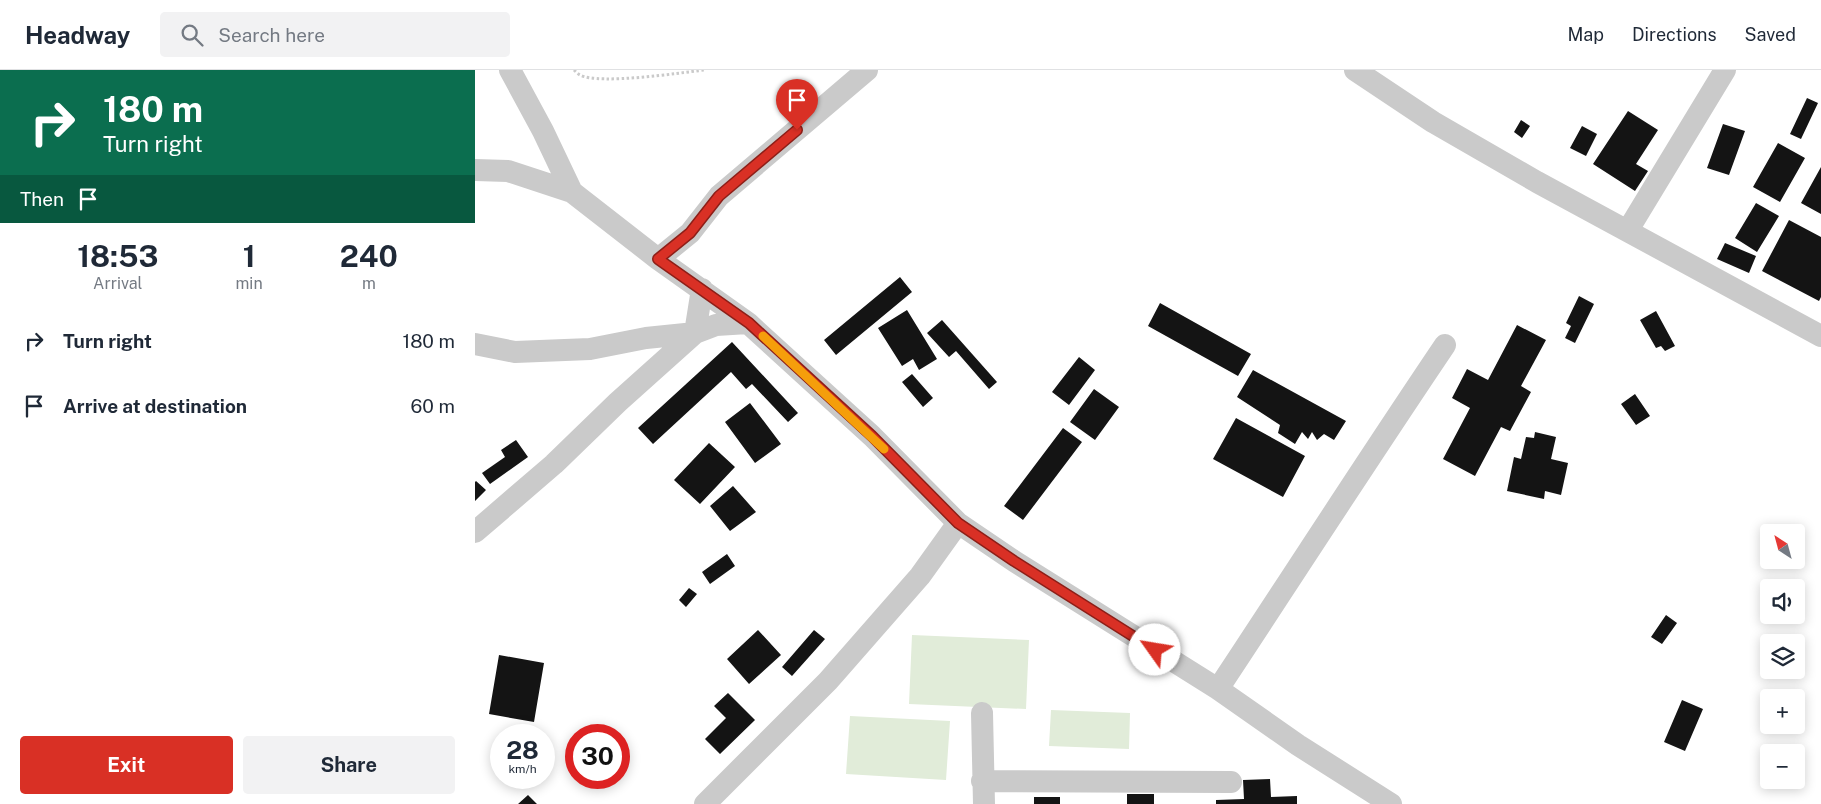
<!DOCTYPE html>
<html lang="en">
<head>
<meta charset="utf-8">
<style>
	:root { --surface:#fff; --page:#f2f2f3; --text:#1f2937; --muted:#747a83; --line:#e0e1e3; --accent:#d93025 }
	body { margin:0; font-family:"Public Sans",sans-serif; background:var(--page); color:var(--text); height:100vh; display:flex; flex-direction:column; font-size:19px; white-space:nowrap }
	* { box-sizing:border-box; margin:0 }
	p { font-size:16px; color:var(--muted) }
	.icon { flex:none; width:28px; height:28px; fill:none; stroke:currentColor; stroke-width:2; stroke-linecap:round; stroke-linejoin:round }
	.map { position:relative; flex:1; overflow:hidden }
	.panel { display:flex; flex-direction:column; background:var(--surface); width:475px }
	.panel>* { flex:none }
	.hud { background:#0b6e4f; color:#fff; overflow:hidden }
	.needle { width:32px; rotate:324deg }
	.controls { position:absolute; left:1285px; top:454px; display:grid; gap:10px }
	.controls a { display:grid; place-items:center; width:45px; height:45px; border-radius:5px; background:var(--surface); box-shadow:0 2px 12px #0003; font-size:25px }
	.speed { position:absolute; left:15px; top:654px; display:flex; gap:10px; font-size:25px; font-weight:700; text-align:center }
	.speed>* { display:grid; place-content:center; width:65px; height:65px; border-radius:50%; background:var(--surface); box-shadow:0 2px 12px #0003; line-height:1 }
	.speed small { font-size:12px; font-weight:400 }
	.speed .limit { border:8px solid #d22; background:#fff; color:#111 }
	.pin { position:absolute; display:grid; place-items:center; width:42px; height:42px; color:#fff; margin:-51px -21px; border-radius:50% 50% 50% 0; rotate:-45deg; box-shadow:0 0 5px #0007 }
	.pin .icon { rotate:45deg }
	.me { position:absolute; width:55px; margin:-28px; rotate:302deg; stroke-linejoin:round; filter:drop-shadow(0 0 4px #0008) }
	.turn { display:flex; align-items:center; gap:18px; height:105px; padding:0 20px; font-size:22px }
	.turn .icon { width:65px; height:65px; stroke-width:2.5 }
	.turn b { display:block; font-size:35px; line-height:42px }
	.then { display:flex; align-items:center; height:48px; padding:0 20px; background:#0003; gap:10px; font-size:19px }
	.eta { display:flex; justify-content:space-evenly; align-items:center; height:85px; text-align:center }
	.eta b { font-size:30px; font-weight:700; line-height:35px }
	.primary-button { display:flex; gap:10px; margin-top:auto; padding:10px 20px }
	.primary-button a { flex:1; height:58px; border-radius:5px; background:var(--accent); color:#fff; font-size:20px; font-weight:700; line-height:58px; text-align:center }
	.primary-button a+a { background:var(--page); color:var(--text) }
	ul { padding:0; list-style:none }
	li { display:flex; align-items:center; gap:15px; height:65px; padding:0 20px }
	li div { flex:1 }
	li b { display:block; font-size:19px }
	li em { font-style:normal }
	header { display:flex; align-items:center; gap:30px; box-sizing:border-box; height:70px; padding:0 25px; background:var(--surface); border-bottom:1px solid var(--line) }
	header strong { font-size:24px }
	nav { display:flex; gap:28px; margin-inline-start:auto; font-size:18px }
	.search { width:350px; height:45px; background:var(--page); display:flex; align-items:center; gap:12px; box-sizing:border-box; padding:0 18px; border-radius:5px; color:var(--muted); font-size:19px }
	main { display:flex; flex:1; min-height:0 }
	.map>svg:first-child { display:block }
	.green { fill:#e1ecd9 }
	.building { fill:#141414 }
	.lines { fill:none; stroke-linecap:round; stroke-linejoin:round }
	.path { stroke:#cacaca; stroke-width:3; stroke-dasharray:2.5 2.5; stroke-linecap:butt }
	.minor { stroke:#cacaca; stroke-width:22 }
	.route-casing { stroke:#8d1f18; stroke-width:12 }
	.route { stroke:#d93025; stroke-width:9 }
	.slow { stroke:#f59e0b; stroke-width:9 }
</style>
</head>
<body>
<header>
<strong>Headway</strong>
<div class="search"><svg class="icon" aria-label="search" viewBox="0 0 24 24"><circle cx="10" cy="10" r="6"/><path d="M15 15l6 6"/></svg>Search here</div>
<nav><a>Map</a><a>Directions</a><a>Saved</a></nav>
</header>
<main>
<section class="panel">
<div class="hud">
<div class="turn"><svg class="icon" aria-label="right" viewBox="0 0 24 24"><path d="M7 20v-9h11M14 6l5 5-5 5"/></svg><div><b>180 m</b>Turn right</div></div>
<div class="then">Then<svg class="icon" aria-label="arrive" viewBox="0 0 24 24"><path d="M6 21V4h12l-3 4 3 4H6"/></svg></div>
</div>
<div class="eta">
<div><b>18:53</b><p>Arrival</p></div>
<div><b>1</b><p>min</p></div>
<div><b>240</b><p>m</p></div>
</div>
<ul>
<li><svg class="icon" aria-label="right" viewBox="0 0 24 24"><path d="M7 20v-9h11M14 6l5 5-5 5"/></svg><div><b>Turn right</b></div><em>180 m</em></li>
<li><svg class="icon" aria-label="arrive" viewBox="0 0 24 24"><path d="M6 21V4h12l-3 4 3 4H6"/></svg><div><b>Arrive at destination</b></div><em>60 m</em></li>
</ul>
<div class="primary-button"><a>Exit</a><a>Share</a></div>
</section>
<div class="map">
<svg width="1346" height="734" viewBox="0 0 1346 734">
	<rect width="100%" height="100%" fill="#fff"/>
	<path class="green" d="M437 565 554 570 551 639 434 634Z
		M576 640 655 643 654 679 574 676Z
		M375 646 475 651 471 710 371 704Z"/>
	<path class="building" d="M1332 28 1343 33 1326 69 1315 64Z
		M1153 41 1183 60 1161 94 1173 101 1160 121 1118 94Z
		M1046 50 1055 56 1047 68 1039 62Z
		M1248 54 1270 61 1254 105 1232 98Z
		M1107 56 1122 64 1111 86 1095 78Z
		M1303 73 1330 88 1305 132 1278 117Z
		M1346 97V144L1326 133Z
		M1281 133 1304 146 1282 182 1260 168Z
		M1314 150 1346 167V227L1344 231 1287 201Z
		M1250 173 1281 186 1274 203 1242 189Z
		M425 207 437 222 361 285 349 270Z
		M1104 226 1119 234 1100 273 1090 268 1096 256 1091 253Z
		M685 233 776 284 763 306 673 256Z
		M432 240 462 289 444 300 438 289 427 296 403 258Z
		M1181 241 1200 276 1190 281 1186 276 1181 278 1165 250Z
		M467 250 522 312 514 319 481 281 474 287 452 263Z
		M1042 255 1071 270 1046 316 1056 322 1035 361 1026 357 1000 406 968 389 995 338 977 328 992 299 1013 310Z
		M257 272 323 343 313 352 277 314 271 319 256 302 178 374 163 358Z
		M604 287 620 300 594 335 577 322Z
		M778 300 871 351 859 370 849 364 842 370 837 362 833 369 827 362 820 374 803 363 805 355 762 327Z
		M437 304 458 328 448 337 427 312Z
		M619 319 644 337 620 370 595 352Z
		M1160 324 1175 346 1161 355 1146 334Z
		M275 333 306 374 280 393 250 352Z
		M761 348 830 386 808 427 738 389Z
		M588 358 607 372 548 450 529 436Z
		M1060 362 1081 367 1076 389 1093 393 1086 425 1070 421 1069 429 1032 421 1039 387 1046 389 1051 367 1059 368Z
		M41 370 53 387 15 414 7 403 30 387 26 380Z
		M234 373 260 397 225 434 199 410Z
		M1 411 11 420 0 431V412Z
		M258 416 281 442 255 461 235 436Z
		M252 484 260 496 235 514 227 502Z
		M214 518 222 524 211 537 204 530Z
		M1191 545 1202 553 1187 574 1176 567Z
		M283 560 306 585 274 614 252 589Z
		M339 560 350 569 317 606 307 597Z
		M24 585 69 593 59 652 14 644Z
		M253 623 280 650 245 684 230 669 251 648 239 636Z
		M1207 630 1228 639 1210 681 1189 672Z
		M795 709 796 727 822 726V734H741V730L769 729 768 710Z
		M652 724H679V734H652Z
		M53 725 62 734H43Z
		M559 727H585V734H559Z"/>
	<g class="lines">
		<path class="path" d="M99 0C101 2 103 4 105 5 125 15 204 3 229 0"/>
		<path class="minor" d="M35 0 68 61 97 122
			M880 0 958 52 1062 112 1346 266
			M0 100 33 101 97 122 183 189 273 253 397 366 483 453 539 491 743 619 823 675 916 734
			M1153 160 1250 0
			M183 189 215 163 244 126 392 0
			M0 274 40 282 115 279 171 268 220 263 227 219
			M0 462 79 394 143 332 220 263 241 255 273 253
			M743 619C819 504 893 389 970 275
			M507 643 509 734
			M507 711 756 712
			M230 734 353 611 445 506 483 453"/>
	</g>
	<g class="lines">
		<g class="route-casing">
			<path id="route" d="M322 60 244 126 215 163 183 189 274 253 397 366 483 453 539 491 680 580"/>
		</g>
		<use href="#route" class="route"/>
		<path class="slow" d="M288 266 409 379"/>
	</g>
</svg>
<div class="controls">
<a><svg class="needle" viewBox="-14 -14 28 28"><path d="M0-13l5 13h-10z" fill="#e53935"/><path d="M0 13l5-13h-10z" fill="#747a83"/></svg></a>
<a><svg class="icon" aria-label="sound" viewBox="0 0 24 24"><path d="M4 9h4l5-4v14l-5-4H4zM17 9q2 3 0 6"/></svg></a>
<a><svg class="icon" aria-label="layers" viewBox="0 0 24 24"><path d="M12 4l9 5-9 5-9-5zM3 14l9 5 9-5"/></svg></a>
<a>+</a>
<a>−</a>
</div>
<div class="speed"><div>28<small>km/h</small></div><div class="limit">30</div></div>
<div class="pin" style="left:322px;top:60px;background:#d93025"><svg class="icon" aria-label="arrive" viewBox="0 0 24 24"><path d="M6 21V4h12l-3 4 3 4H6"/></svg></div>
<svg class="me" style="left:680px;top:580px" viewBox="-20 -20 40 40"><circle r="19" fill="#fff"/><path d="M0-13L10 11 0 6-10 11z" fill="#d93025"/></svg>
</div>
</main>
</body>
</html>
